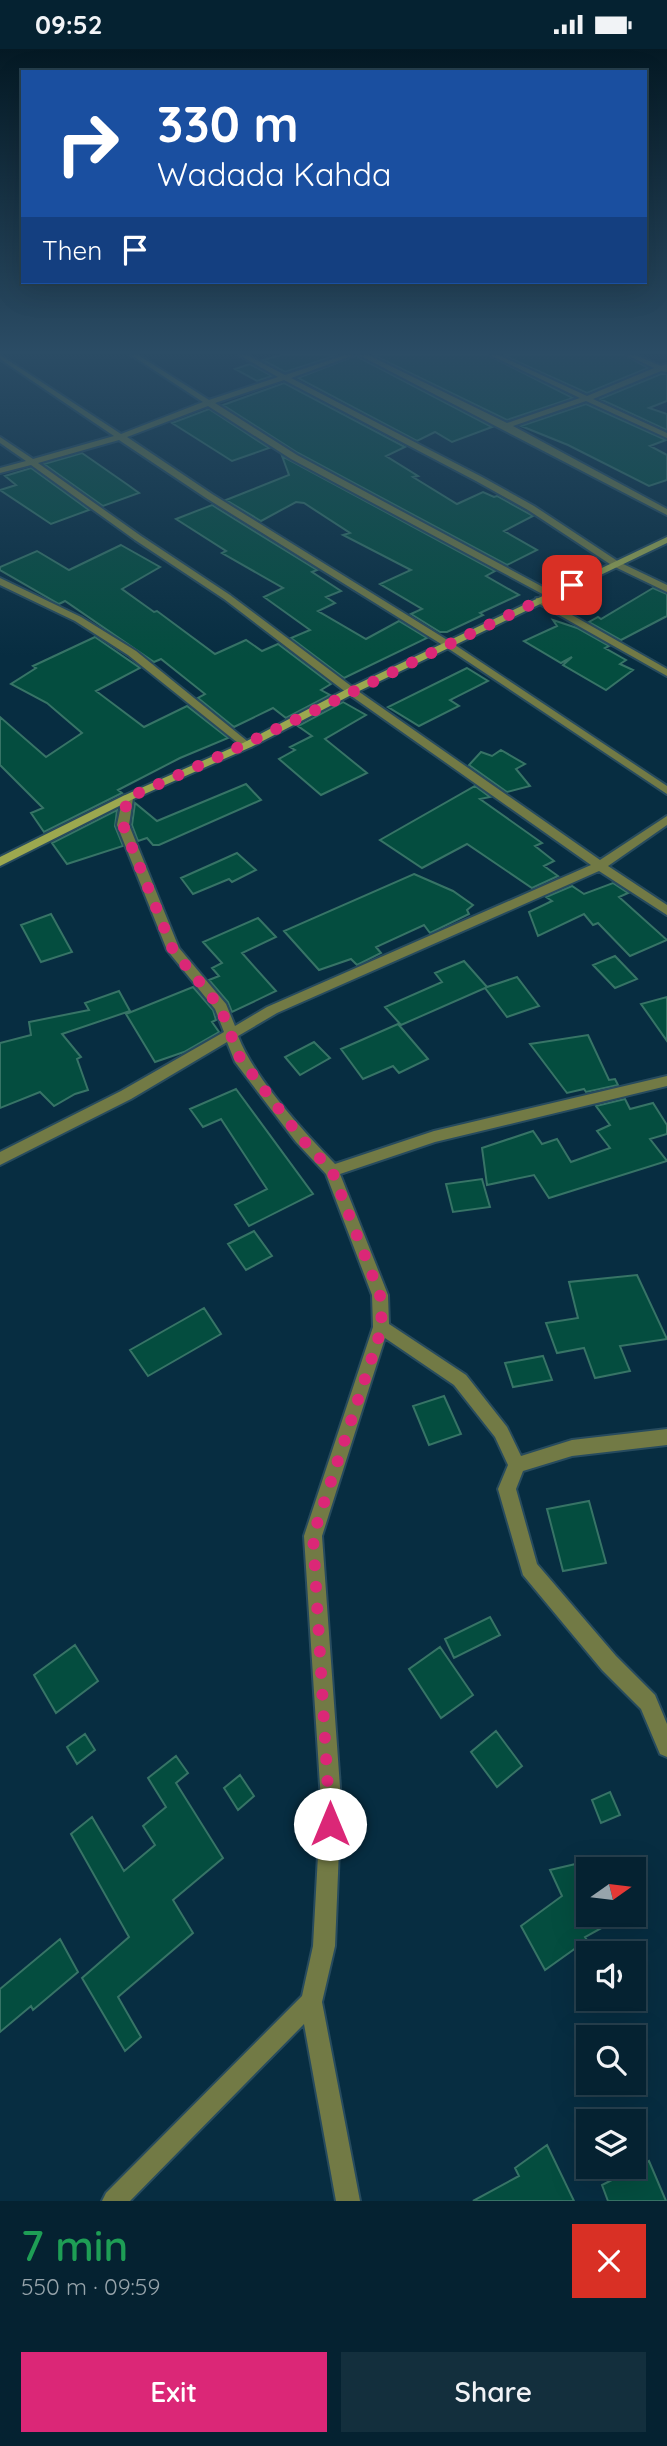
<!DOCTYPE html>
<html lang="en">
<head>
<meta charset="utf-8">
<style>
	:root { --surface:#052231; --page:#132f3d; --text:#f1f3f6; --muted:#97a4ab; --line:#263f4d; --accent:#db2777 }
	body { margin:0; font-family:Quicksand,sans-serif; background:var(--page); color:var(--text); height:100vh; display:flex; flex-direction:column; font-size:26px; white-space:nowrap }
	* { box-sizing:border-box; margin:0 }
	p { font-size:23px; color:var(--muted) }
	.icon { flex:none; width:38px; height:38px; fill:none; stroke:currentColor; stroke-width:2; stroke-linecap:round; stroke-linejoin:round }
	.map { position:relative; height:2152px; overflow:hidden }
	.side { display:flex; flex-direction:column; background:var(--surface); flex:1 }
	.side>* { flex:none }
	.guide { position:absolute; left:21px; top:21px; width:626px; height:214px; border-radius:0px; box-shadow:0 7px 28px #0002,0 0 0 2px var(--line); background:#1a4fa0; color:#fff; overflow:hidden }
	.needle { width:46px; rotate:76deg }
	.fabs { position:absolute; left:576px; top:1808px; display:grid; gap:14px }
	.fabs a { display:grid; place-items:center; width:70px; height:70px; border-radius:0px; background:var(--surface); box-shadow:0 7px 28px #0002,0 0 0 2px var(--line); font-size:35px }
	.pin { position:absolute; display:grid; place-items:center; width:60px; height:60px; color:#fff; margin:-30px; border-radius:14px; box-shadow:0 4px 10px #0006 }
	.me { position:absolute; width:77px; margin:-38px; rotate:0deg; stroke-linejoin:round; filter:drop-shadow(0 0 5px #0008) }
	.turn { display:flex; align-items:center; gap:24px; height:147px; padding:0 21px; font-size:32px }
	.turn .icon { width:91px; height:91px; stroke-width:2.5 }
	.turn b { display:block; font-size:49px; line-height:60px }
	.then { display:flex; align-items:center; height:66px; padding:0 21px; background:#0003; gap:14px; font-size:26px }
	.round { display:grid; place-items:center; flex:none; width:74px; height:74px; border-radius:0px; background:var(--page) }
	.headline { display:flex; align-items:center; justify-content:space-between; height:119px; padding:0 21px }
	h1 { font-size:42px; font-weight:600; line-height:52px; color:#1e9e55 }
	.primary-button { display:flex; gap:14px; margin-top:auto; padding:14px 21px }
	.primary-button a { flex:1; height:80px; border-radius:0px; background:var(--accent); color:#fff; font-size:28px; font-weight:600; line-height:80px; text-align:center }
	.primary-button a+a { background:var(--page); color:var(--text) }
	.status { display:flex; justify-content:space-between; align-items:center; height:49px; padding:0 35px; background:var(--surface); direction:ltr }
	.status svg { height:19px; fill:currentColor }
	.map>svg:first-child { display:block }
	.building { fill:#044d3f; stroke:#377466; stroke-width:2 }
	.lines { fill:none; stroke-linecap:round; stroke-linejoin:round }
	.minor-casing { stroke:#274b5e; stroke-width:4 }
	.secondary-casing { stroke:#274b5e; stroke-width:4 }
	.minor { fill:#727a45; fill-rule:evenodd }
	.secondary { fill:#9ca84f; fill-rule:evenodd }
	.route { stroke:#db2777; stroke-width:12; stroke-dasharray:0 21.6 }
</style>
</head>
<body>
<div class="status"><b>09:52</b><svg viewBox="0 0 49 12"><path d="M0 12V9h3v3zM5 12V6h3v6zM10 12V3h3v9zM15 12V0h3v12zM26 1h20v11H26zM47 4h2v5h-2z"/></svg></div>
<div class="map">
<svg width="667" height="2152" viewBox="0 0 667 2152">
	<rect width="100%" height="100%" fill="#072d41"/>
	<path class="building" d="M281 306H338L285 323 263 311Z
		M357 306 358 308 492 378 452 393 435 383 417 392 298 329Z
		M373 306H488L573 349 507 371Z
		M503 306H625L648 319 587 344Z
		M250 315 272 327 257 332 235 320Z
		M661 325H667V352L649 359 667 365V381L600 350Z
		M284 334 405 398 386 407 418 427 413 428 457 455 483 443 494 448 497 447 533 467 504 482 537 501 507 516 298 404 223 356Z
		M586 355 666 391 650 397 667 406V431L649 437 568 396 521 377Z
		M209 360 269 399 232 412 172 374Z
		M82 404 128 436 139 444 103 457 44 415Z
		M282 407 495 522 486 527 519 546 480 564 483 566 447 583H440L411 565 422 560 380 535 411 521 343 486 350 484 304 454 296 453 261 472 226 451 289 426Z
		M31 419 89 461 51 475 0 441 16 436 5 427Z
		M212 456 317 521 312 523 341 542 326 548 335 554 318 562 366 590 399 572 427 589 344 629 291 589 310 581 264 548 283 539 222 504 226 502 176 470Z
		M121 496 160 518 122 540 154 563 157 562 215 605 246 591 262 602 278 595 331 635 321 641 330 646 286 669 273 659 234 678 198 649 205 645 161 610 154 613 65 552 59 555 0 521V518L37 502 69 521Z
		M653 539 667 545V567L621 591 589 573 598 568 601 570Z
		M553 571 577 579 609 597 605 599 626 611 620 615 633 621 606 641 563 616 572 608 561 614 524 592 557 577Z
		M95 588 140 619 96 642 144 678 187 657 228 689 180 709 118 741 122 744 44 783 31 764 43 759 0 716V668L46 708 82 684 47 654 11 635 36 619 33 617Z
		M467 619 488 632 450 651 459 657 419 677 388 658Z
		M343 653 366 666 325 690 367 724 321 746 279 710 295 701 290 698 312 687 298 677Z
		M501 701 525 715 516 720 530 737 507 743 469 716 481 703 492 707Z
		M246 735 261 751 159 796H153L147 789 138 792 132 776 135 754 157 772Z
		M475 737 490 748 480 750 542 794 535 797 554 812 544 817 558 827 532 839 467 795 422 819 380 791Z
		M117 761 115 777 123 797 67 815 52 794Z
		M237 804 256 821 232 833 229 830 193 845 181 829Z
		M414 825 453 842 473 856 467 861 469 865 430 884 424 876 376 898 381 904 357 916 351 910 319 921 284 882Z
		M613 834 628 844 619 848 667 891 630 907 598 874 593 876 584 865 538 887 529 863 552 852 546 848 572 837 584 845Z
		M51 865 72 903 41 913 21 876Z
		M258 869 276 888 242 904 276 942 232 963 228 953 209 931 219 927 212 919 222 914 203 893Z
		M615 907 637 930 615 939 593 916Z
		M464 912 487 938 517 928 539 957 507 968 485 939 401 976 385 958 442 933 435 924Z
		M193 938 213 961 216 971 212 973 219 983 184 1003 155 1013 126 965Z
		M119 942 130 962 62 985 81 1008 77 1010 88 1041 75 1045 54 1057 40 1043 0 1059V994L31 986 29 973 89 961 85 954Z
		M667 948V992L641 955Z
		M398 975 428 1010 399 1024 393 1017 363 1030 341 1000Z
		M588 986 609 1031 615 1030 618 1036 586 1043 584 1040 567 1044 530 995Z
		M314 993 330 1009 300 1026 285 1008Z
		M236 1040 313 1145 249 1177 235 1156 267 1140 221 1070 203 1078 190 1060Z
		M625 1050 630 1060 653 1054 667 1076V1085L650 1090 667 1112 549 1149 534 1126 487 1136 482 1099 533 1082 542 1095 557 1090 571 1113 610 1099 597 1082 610 1076 596 1057Z
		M482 1130 490 1158 453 1163 446 1135Z
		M254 1182 272 1207 246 1221 228 1195Z
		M637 1226 667 1290 620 1297 630 1322 595 1329 584 1299 557 1304 546 1274 578 1269 569 1233Z
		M204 1259 221 1285 148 1327 130 1301Z
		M543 1307 552 1331 513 1338 505 1314Z
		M444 1347 461 1385 429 1396 413 1357Z
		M589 1452 606 1514 563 1522 547 1460Z
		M490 1568 500 1586 454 1609 445 1590Z
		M75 1596 98 1632 56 1664 34 1626Z
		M440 1598 473 1646 441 1669 409 1620Z
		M496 1682 522 1717 497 1738 471 1703Z
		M85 1685 95 1701 77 1715 67 1698Z
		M176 1707 188 1724 176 1734 223 1809 173 1851 193 1884 118 1948 141 1988 125 2002 82 1929 129 1888 71 1785 92 1768 124 1822 155 1796 143 1777 166 1758 148 1729Z
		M240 1726 254 1747 238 1761 224 1739Z
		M610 1743 620 1766 601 1774 592 1751Z
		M588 1812V1866H625L585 1888 587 1891 545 1921 521 1877 562 1847 550 1821Z
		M60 1890 78 1923 33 1961 31 1957 0 1983V1940Z
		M547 2096 574 2152H473L519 2127 515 2119Z
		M649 2112 666 2152H608L602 2136Z"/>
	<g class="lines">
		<g class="minor-casing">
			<path id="minor" d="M0 306 121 385 203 353 131 306H138L209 351 278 328 239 306H247L285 326 345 306H354L291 329 482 428 534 457 619 513 667 536V543L613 517 528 461 476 432 284 331 215 354 297 406 554 544V548H548L291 410 208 357 127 388 212 445 452 594 667 737V745L446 598 206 449 119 391 38 414 141 487 230 546 355 640 600 811 667 767V776L608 817 667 856V866L599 822 277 964 238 987C254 1029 303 1082 335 1115L434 1082 667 1027V1037L435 1093 340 1125 388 1246 389 1275 466 1326 507 1378 521 1407 572 1391 667 1380V1396L572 1407 523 1422 516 1440 537 1515 616 1607 655 1646 667 1675V1708L660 1705 641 1660 602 1621 523 1526 498 1440 508 1416 495 1388 454 1336 385 1289 322 1487 341 1752 335 1897 322 1953 360 2152H336L304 1975 130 2152H102L106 2144 302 1947 313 1897 321 1752 304 1487 373 1278 372 1246 326 1125 296 1093 235 1013 227 993 131 1050 0 1116V1103L121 1042 224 983 215 960 167 901 117 776 123 747 127 746 133 749 129 776 179 899 226 955 235 977 267 958 591 816 347 644 224 550 135 491 31 416 0 424V419L26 412 0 394V388L33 410 114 387 0 310Z
				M359 306H368L507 374 580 349 490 306H498L587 347 654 319 627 306H635L661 317 667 315V323L661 322 593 350 667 384V389L586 352 513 377 667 460V466Z
				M0 529 81 568 136 602 252 696 251 698H243L128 606 75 572 0 536Z
				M536 549H542L667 620V627L536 553Z"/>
		</g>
		<g class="secondary-casing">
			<path id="secondary" d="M667 488V494L355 644 251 698 131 751 0 817V808L123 747 243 694 347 640Z"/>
		</g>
		<use href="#minor" class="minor"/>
		<use href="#secondary" class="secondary"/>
	</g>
	<linearGradient id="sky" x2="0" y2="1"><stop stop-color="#041924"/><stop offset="0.5" stop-color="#2b4c65"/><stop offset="1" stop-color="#2b4c65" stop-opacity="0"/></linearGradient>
	<rect width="667" height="607" fill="url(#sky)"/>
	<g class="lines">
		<path class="route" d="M330 1775 313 1487 382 1278 380 1246 332 1122 301 1089 240 1009 220 958 173 901 123 776 127 749C278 683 423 606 572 536"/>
	</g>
</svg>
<div class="fabs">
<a><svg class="needle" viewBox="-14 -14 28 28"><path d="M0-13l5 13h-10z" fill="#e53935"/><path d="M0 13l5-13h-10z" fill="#97a4ab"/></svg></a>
<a><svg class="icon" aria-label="sound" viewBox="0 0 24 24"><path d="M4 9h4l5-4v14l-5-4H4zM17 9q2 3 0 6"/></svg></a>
<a><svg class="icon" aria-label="search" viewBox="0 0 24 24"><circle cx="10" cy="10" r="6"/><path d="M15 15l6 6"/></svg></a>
<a><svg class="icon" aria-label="layers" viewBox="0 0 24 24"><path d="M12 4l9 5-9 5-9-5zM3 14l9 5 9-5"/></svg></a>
</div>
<div class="pin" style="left:572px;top:536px;background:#d93025"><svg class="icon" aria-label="arrive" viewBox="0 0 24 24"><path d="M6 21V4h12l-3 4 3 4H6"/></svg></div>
<svg class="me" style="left:330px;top:1775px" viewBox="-20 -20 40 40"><circle r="19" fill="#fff"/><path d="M0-13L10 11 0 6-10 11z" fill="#db2777"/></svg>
<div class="guide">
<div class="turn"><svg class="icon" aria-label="right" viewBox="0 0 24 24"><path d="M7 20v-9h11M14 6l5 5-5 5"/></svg><div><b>330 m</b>Wadada Kahda</div></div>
<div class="then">Then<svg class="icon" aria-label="arrive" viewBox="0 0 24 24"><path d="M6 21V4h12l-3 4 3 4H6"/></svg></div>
</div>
</div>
<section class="side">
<div class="headline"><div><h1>7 min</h1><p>550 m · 09:59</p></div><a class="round" style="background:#d93025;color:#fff"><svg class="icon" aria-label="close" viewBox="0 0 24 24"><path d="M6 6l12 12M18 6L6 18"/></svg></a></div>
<div class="primary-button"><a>Exit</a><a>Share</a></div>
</section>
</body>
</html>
